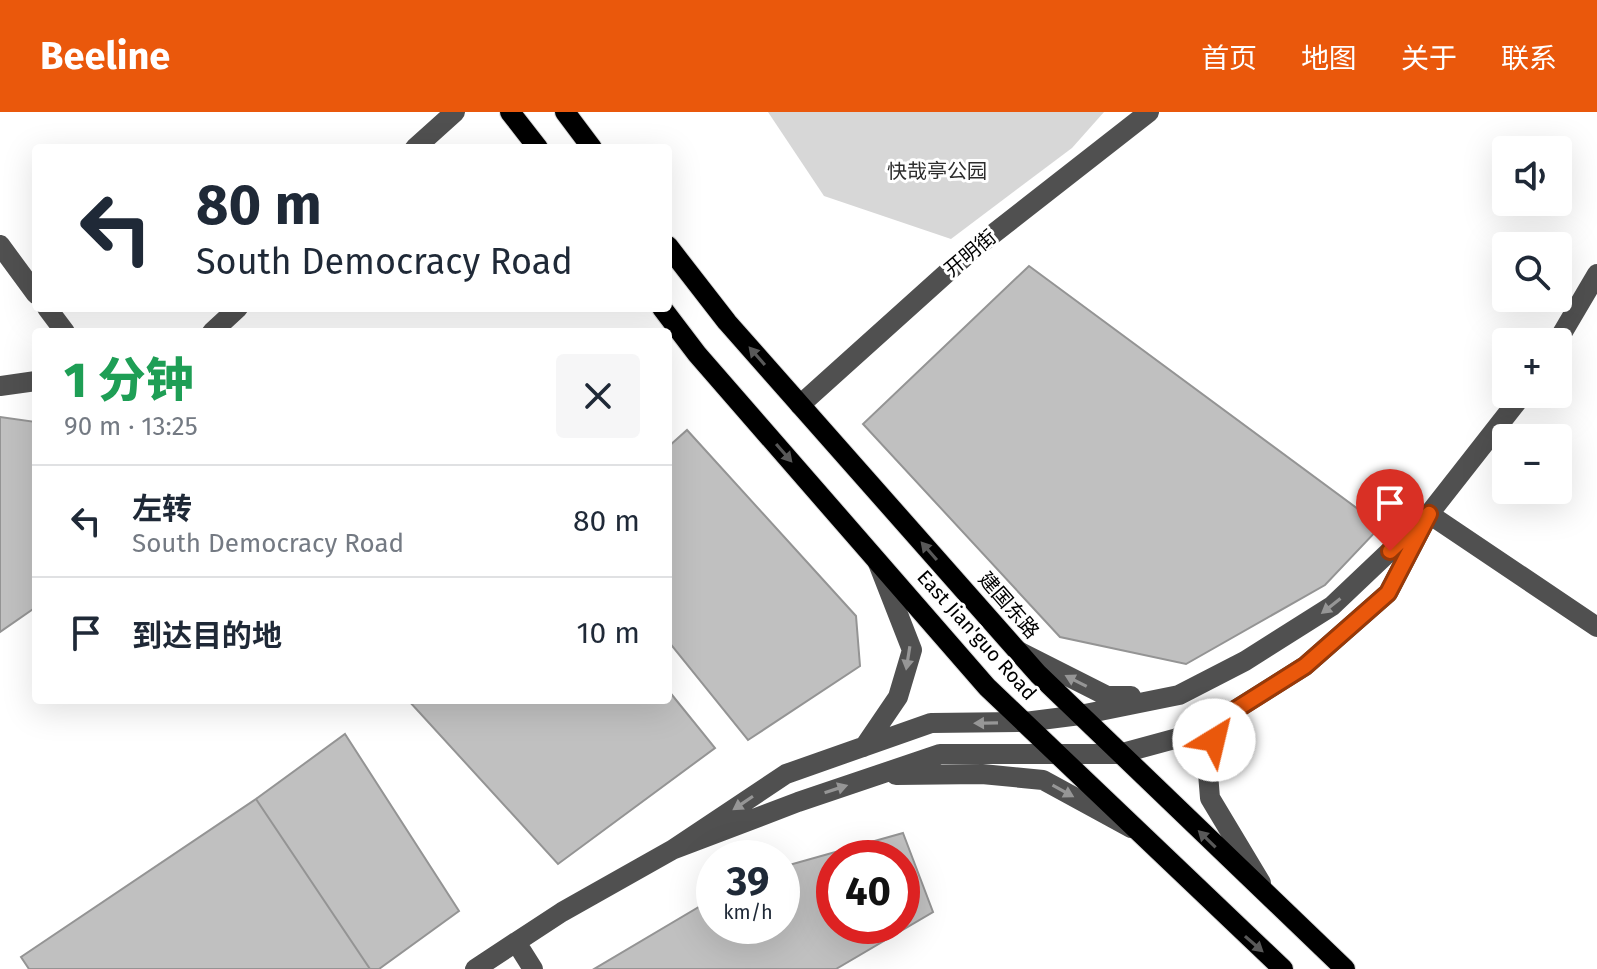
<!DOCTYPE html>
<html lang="zh">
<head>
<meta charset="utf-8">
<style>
	:root { --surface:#fff; --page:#f6f6f7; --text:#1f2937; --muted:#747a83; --line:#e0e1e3; --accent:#ea580c }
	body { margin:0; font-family:"Fira Sans","Noto Sans SC",sans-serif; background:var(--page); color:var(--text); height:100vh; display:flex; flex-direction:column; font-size:30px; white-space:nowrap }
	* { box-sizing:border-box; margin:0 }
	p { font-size:26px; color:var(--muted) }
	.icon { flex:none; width:44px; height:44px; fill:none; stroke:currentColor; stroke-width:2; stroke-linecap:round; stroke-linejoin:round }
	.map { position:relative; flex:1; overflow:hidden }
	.drawer { position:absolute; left:32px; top:216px; width:640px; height:376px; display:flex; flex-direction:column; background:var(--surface); border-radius:8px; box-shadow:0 8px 32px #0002 }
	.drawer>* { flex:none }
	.banner { position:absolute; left:32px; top:32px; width:640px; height:168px; border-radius:8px; box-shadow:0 8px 32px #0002; background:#fff; color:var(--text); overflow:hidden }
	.controls { position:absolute; left:1492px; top:24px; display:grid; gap:16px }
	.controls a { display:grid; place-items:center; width:80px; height:80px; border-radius:8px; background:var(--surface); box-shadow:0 8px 32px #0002; font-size:40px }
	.speed { position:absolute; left:696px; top:728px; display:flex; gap:16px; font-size:40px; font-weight:700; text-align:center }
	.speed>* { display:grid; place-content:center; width:104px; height:104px; border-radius:50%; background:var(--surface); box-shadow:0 8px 32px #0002; line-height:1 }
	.speed small { font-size:20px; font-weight:400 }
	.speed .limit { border:12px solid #d22; background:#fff; color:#111 }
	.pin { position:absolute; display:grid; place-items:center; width:68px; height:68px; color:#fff; margin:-82px -34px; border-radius:50% 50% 50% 0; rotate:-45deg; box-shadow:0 0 8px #0007 }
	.pin .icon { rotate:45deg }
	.me { position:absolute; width:88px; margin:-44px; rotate:36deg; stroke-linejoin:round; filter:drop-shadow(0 0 6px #0008) }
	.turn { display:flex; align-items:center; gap:28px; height:168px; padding:0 32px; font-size:36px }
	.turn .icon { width:104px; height:104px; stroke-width:2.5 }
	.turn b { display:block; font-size:56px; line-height:68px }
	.round { display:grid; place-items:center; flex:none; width:84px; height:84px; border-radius:8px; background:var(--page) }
	.overview { display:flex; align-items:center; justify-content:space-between; height:136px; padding:0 32px }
	h1 { font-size:48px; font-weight:800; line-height:60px; color:#1e9e55 }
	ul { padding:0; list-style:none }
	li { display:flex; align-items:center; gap:24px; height:112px; padding:0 32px; border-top:2px solid var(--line) }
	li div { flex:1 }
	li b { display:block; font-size:30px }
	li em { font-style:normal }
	header { display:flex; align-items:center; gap:48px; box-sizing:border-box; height:112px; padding:0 40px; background:var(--accent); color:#fff }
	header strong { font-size:38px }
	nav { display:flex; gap:44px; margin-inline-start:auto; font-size:28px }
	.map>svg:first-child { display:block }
	.green { fill:#d7d7d7 }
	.building { fill:#c0c0c0; stroke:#949494; stroke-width:2; fill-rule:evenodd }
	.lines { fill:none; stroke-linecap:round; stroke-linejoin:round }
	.major-casing { stroke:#dbdbdb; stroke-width:22 }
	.minor { stroke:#505050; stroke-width:20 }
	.major { stroke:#000; stroke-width:20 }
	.oneway { fill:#595959 }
	.oneway2 { fill:#969696 }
	.route-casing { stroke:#983908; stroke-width:20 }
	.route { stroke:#ea580c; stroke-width:14 }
	.labels { text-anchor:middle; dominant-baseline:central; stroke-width:6; stroke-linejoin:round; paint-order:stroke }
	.park-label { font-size:20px; fill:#2e2e2e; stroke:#fff }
	.street-label { font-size:20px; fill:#000; stroke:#fff }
</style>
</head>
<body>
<header>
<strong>Beeline</strong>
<nav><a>首页</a><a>地图</a><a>关于</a><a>联系</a></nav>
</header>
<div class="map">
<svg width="1597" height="857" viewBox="0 0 1597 857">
	<rect width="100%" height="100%" fill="#fff"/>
	<path class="green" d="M768 0H1104L1072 36 951 127 824 84Z"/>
	<path class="building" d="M1029 154 1381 414 1325 473 1186 552 1060 525 863 312Z
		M0 305 36 310V495L0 520Z
		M687 318 856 504 860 554 748 628 668 529V335Z
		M668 578 715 636 558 752 408 588H668Z
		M345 622 459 799 379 857H370L256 687Z
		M256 687 370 857H29L21 845Z
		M903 721 933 800 836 857H594L714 786V814H782V755ZM834 746H902V814H834Z"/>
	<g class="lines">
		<g class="major-casing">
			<path id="major" d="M510 0 538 36
				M565 0 592 36
				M668 134 727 210 1038 562 1345 857
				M662 196 697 242 987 575 1283 857"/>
		</g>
		<path class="minor" d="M415 36 455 0
			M0 133 36 182
			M47 196 65 220
			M212 220 238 196
			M1557 230 1597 162
			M0 274 36 269
			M800 293 970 140 1149 0
			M1429 402 1388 481 1305 554 1200 620 1119 642H940L798 690 672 738 786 662 931 611 1025 610 1080 603 1179 583 1245 549 1332 494 1429 402 1523 282
			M1429 402 1597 515
			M1018 539 1107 584H1131
			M1221 607 1207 649 1210 686 1261 771
			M864 635 898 585 912 538 878 451
			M896 663 982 662 1043 668 1131 716
			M516 830 533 857
			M475 857 562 800 672 738"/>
		<use href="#major" class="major"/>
	</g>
	<defs><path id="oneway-solid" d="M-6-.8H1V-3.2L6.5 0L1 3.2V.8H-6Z" transform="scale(2)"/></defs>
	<g class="oneway">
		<use href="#oneway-solid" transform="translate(757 244) rotate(-131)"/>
		<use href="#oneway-solid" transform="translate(784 341) rotate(49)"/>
		<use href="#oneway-solid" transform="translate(929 439) rotate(-131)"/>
		<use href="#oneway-solid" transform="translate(1207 727) rotate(-136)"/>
		<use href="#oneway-solid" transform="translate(1254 832) rotate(41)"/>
	</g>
	<g class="oneway2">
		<use href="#oneway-solid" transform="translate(1331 494) rotate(142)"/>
		<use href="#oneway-solid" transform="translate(908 546) rotate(99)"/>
		<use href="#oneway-solid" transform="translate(1076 569) rotate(-153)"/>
		<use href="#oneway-solid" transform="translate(986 611) rotate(179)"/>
		<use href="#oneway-solid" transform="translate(836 677) rotate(-18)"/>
		<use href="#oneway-solid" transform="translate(1063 679) rotate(29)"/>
		<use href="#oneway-solid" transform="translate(743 691) rotate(146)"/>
	</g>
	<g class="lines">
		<g class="route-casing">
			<path id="route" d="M1214 628 1221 607 1305 554 1388 481 1429 402 1390 439"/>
		</g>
		<use href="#route" class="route"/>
	</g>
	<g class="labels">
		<g class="park-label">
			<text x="937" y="59">快哉亭公园</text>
		</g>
		<g class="street-label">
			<text transform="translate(970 141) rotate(-40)">开明街</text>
			<text transform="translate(1009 493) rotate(49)">建国东路</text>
			<text transform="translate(977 523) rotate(48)">East Jian'guo Road</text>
		</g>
	</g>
</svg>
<div class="controls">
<a><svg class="icon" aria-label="sound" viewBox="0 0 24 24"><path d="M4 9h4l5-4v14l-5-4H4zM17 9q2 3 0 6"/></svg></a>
<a><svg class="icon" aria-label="search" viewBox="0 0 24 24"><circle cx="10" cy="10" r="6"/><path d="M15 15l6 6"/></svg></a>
<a>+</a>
<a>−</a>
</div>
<div class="speed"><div>39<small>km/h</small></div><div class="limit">40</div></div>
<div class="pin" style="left:1390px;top:439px;background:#d93025"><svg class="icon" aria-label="arrive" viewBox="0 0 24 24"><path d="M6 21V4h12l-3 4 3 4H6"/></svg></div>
<svg class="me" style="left:1214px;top:628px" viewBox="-20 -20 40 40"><circle r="19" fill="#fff"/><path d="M0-13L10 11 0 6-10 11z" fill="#ea580c"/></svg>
<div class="banner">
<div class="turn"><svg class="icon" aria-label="left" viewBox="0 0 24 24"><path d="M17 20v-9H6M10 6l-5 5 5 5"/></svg><div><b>80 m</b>South Democracy Road</div></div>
</div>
<section class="drawer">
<div class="overview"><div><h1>1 分钟</h1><p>90 m · 13:25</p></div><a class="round"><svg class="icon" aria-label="close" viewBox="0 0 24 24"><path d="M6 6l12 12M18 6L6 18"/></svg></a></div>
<ul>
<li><svg class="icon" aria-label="left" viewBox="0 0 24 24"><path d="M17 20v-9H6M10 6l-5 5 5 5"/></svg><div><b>左转</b><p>South Democracy Road</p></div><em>80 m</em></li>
<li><svg class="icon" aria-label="arrive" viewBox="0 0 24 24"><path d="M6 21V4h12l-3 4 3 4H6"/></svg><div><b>到达目的地</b></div><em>10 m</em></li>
</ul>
</section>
</div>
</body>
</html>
